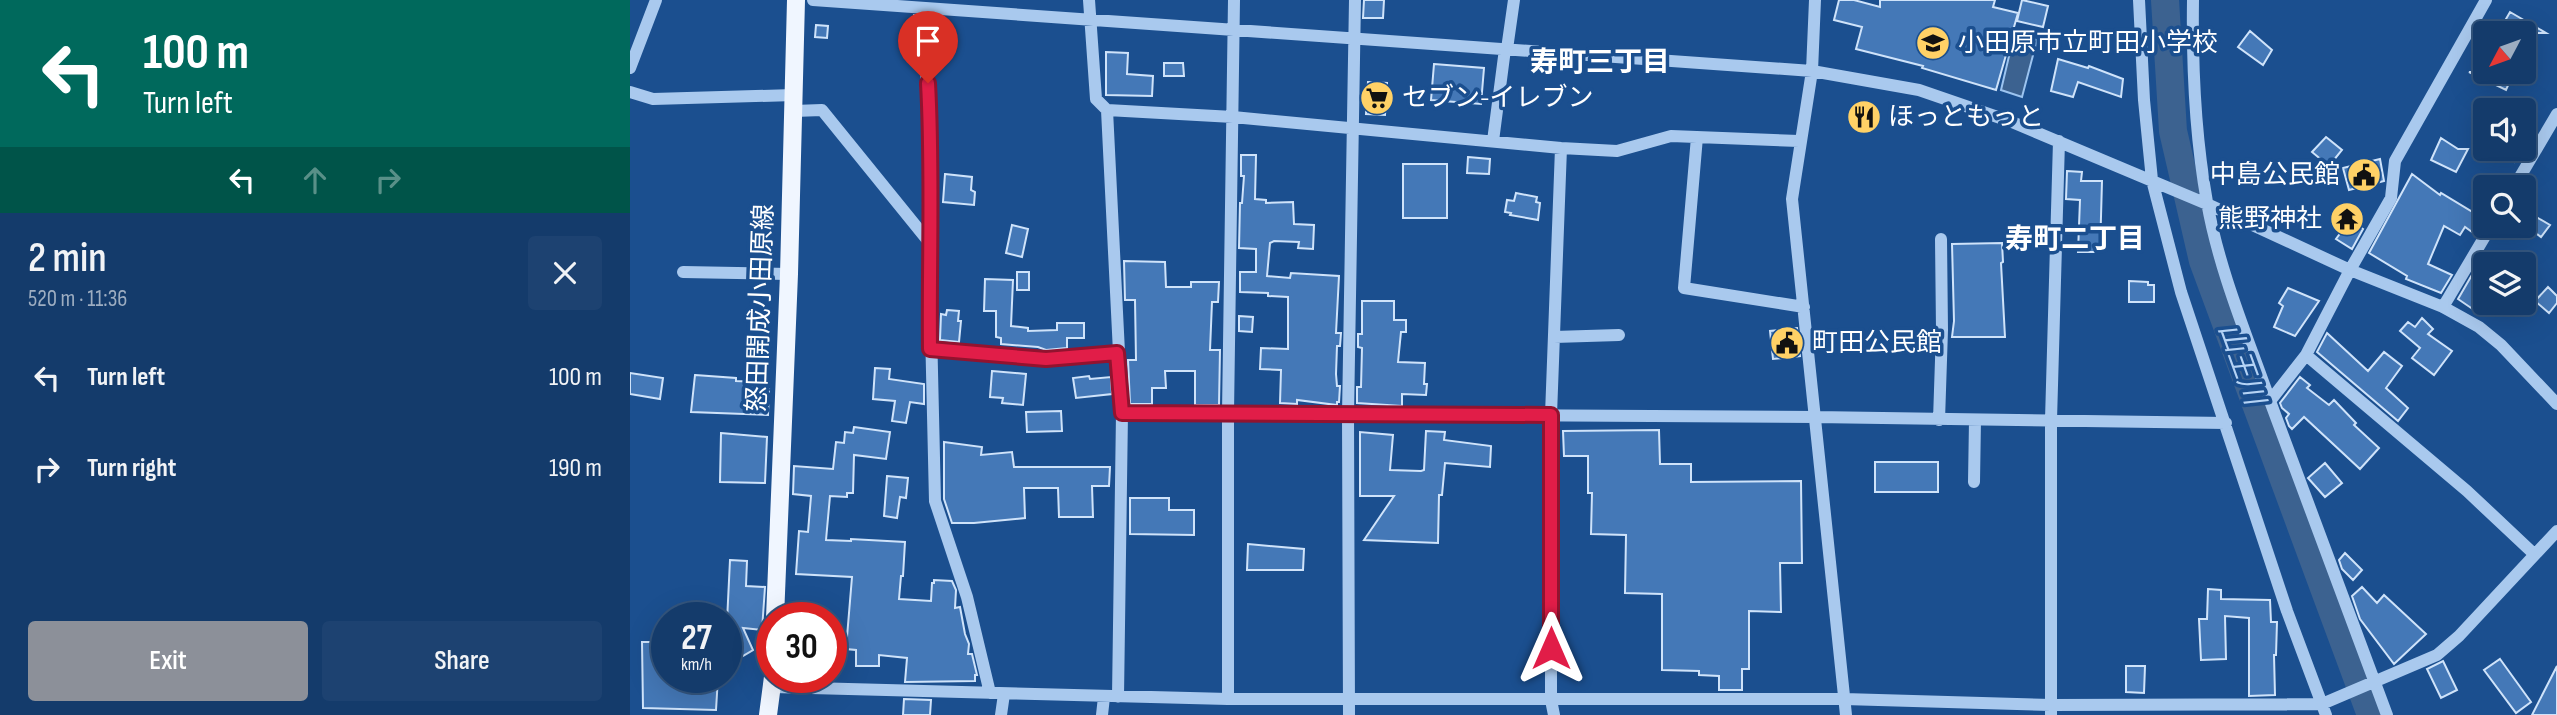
<!DOCTYPE html>
<html lang="en">
<head>
<meta charset="utf-8">
<style>
	:root { --surface:#143b6b; --page:#1d4271; --text:#f1f3f6; --muted:#9dadc1; --line:#33557e; --accent:#8c9099 }
	body { margin:0; font-family:"Sofia Sans Condensed","Noto Sans JP",sans-serif; background:var(--page); color:var(--text); height:100vh; display:flex; flex-direction:column; font-size:26px; white-space:nowrap }
	* { box-sizing:border-box; margin:0 }
	p { font-size:23px; color:var(--muted) }
	.icon { flex:none; width:38px; height:38px; fill:none; stroke:currentColor; stroke-width:2; stroke-linecap:round; stroke-linejoin:round }
	.map { position:relative; flex:1; overflow:hidden }
	.details { display:flex; flex-direction:column; background:var(--surface); width:630px }
	.details>* { flex:none }
	.top-card { background:#00695c; color:#fff; overflow:hidden }
	.needle { width:46px; rotate:229deg }
	.buttons { position:absolute; left:1843px; top:21px; display:grid; gap:14px }
	.buttons a { display:grid; place-items:center; width:63px; height:63px; border-radius:7px; background:var(--surface); box-shadow:0 7px 28px #0002,0 0 0 2px var(--line); font-size:35px }
	.speed { position:absolute; left:21px; top:602px; display:flex; gap:14px; font-size:35px; font-weight:700; text-align:center }
	.speed>* { display:grid; place-content:center; width:91px; height:91px; border-radius:50%; background:var(--surface); box-shadow:0 7px 28px #0002,0 0 0 2px var(--line); line-height:1 }
	.speed small { font-size:18px; font-weight:400 }
	.speed .limit { border:10px solid #d22; background:#fff; color:#111 }
	.pin { position:absolute; display:grid; place-items:center; width:60px; height:60px; color:#fff; margin:-72px -30px; border-radius:50% 50% 50% 0; rotate:-45deg; box-shadow:0 0 7px #0007 }
	.pin .icon { rotate:45deg }
	.me { position:absolute; width:77px; margin:-38px; rotate:0deg; stroke-linejoin:round; filter:drop-shadow(0 0 5px #0008) }
	.turn { display:flex; align-items:center; gap:24px; height:147px; padding:0 28px; font-size:32px }
	.turn .icon { width:91px; height:91px; stroke-width:2.5 }
	.turn b { display:block; font-size:49px; line-height:60px }
	.lanes { display:flex; align-items:center; height:66px; padding:0 28px; background:#0003; justify-content:center; gap:35px; direction:ltr }
	.lanes .off { opacity:.35 }
	.round { display:grid; place-items:center; flex:none; width:74px; height:74px; border-radius:7px; background:var(--page) }
	.headline { display:flex; align-items:center; justify-content:space-between; height:119px; padding:0 28px }
	h1 { font-size:42px; font-weight:600; line-height:52px }
	.primary-button { display:flex; gap:14px; margin-top:auto; padding:14px 28px }
	.primary-button a { flex:1; height:80px; border-radius:7px; background:var(--accent); color:#fff; font-size:28px; font-weight:600; line-height:80px; text-align:center }
	.primary-button a+a { background:var(--page); color:var(--text) }
	ul { padding:0; list-style:none }
	li { display:flex; align-items:center; gap:21px; height:91px; padding:0 28px }
	li div { flex:1 }
	li b { display:block; font-size:26px }
	li em { font-style:normal }
	main { display:flex; flex:1; min-height:0 }
	.map>svg:first-child { display:block }
	.water { fill:#3c6290; stroke:#9cc4f0; stroke-width:2 }
	.lines { fill:none; stroke-linecap:round; stroke-linejoin:round }
	.river { stroke:#3c6290; stroke-width:28 }
	.building { fill:#4478b7; stroke:#cfe3fa; stroke-width:2 }
	.minor { stroke:#a9c9ee; stroke-width:12 }
	.major { stroke:#f0f6ff; stroke-width:18 }
	.route-casing { stroke:#92132f; stroke-width:18 }
	.route { stroke:#e11d48; stroke-width:12 }
	.labels { text-anchor:middle; dominant-baseline:central; stroke-width:7; stroke-linejoin:round; paint-order:stroke }
	.poi-label { font-size:26px; fill:#fff; stroke:#1b4f8f; text-anchor:start }
	.street-label { font-size:26px; fill:#fff; stroke:#1b4f8f }
	.neighbourhood-label { font-size:28px; font-weight:bold; fill:#fff; stroke:#1b4f8f }
	.water-label { font-size:28px; font-style:italic; fill:#b5d3f5; stroke:#1b4f8f }
</style>
</head>
<body>
<main>
<section class="details">
<div class="top-card">
<div class="turn"><svg class="icon" aria-label="left" viewBox="0 0 24 24"><path d="M17 20v-9H6M10 6l-5 5 5 5"/></svg><div><b>100 m</b>Turn left</div></div>
<div class="lanes"><svg class="icon" aria-label="left" viewBox="0 0 24 24"><path d="M17 20v-9H6M10 6l-5 5 5 5"/></svg><svg class="icon off" aria-label="ahead" viewBox="0 0 24 24"><path d="M12 20V5M6 11l6-6 6 6"/></svg><svg class="icon off" aria-label="right" viewBox="0 0 24 24"><path d="M7 20v-9h11M14 6l5 5-5 5"/></svg></div>
</div>
<div class="headline"><div><h1>2 min</h1><p>520 m · 11:36</p></div><a class="round"><svg class="icon" aria-label="close" viewBox="0 0 24 24"><path d="M6 6l12 12M18 6L6 18"/></svg></a></div>
<ul>
<li><svg class="icon" aria-label="left" viewBox="0 0 24 24"><path d="M17 20v-9H6M10 6l-5 5 5 5"/></svg><div><b>Turn left</b></div><em>100 m</em></li>
<li><svg class="icon" aria-label="right" viewBox="0 0 24 24"><path d="M7 20v-9h11M14 6l5 5-5 5"/></svg><div><b>Turn right</b></div><em>190 m</em></li>
</ul>
<div class="primary-button"><a>Exit</a><a>Share</a></div>
</section>
<div class="map">
<svg width="1927" height="715" viewBox="0 0 1927 715">
	<rect width="100%" height="100%" fill="#1b4f8f"/>
	<path class="water" d="M1384 35 1407 40 1392 97 1371 90Z"/>
	<g class="lines">
		<path class="river" d="M1535 0 1543 131 1573 261 1741 715"/>
	</g>
	<path class="building" d="M734 0H754L753 18H733Z
		M1209 0H1224L1250 7V0H1365L1363 7 1388 13 1366 90 1292 68 1293 66 1226 49 1232 27 1204 20Z
		M1392 0 1418 6 1413 27 1387 21Z
		M1880 12 1916 33H1883L1872 26Z
		M186 25 198 26 197 38 185 37Z
		M1620 31 1642 50 1633 65 1608 47Z
		M476 52 498 53 497 74 523 76 522 96 476 95Z
		M1428 59 1458 68 1459 66 1493 79 1491 97 1448 82 1443 97 1421 91Z
		M534 63H553L554 76H534Z
		M804 64 854 68 851 104 801 100Z
		M1839 72H1884L1876 90Z
		M738 82 757 83 755 115 736 114Z
		M1696 137 1712 150 1699 166 1682 152Z
		M1811 138 1828 149H1838L1826 172 1801 160Z
		M1861 149H1893L1884 162Z
		M611 155H626L625 199 636 200V203L663 202 664 224 684 225 683 249 668 248 669 242 644 241 640 243 637 276 660 278 661 273 709 276 706 333H711L710 346H707L706 374 707 386H710L709 402H707V405L667 400V404L650 403 651 370 630 369 631 348 658 349V297L638 296V293L610 292V272H626V249L609 248 610 203H612L614 176H611Z
		M838 157 860 159 859 174 837 173Z
		M1750 159 1754 181 1719 190 1713 168Z
		M773 164H817V218H773Z
		M1437 171 1452 172 1451 181H1472L1470 252H1448L1450 200 1436 199Z
		M315 174 342 177 341 190 345 192 344 205 313 202Z
		M1782 174 1810 195 1811 193 1849 216 1842 232 1835 227 1830 235 1814 226 1798 264 1822 275 1811 293 1776 279 1777 276 1739 253Z
		M886 193 907 197 906 202 910 203 908 220 880 215 881 213 875 212 877 200 884 201Z
		M1901 214 1920 225 1911 237 1894 224V221Z
		M1720 220 1733 229 1722 249 1706 239Z
		M382 225 398 229 392 257 376 253Z
		M1372 243 1373 262 1371 263 1375 337H1322L1324 321 1322 244Z
		M494 261 535 262 536 287H561V282H589L588 302H582L580 350H590L589 405H565V371H535L536 388H522V404H500L498 360H506L505 300H495Z
		M1846 268 1855 274V302L1847 312 1828 299Z
		M387 272H399V290H387Z
		M355 279 383 280 381 326 398 328V331L427 330V323H454V338H437V348L416 350 408 347 371 344V338L366 337V311H354Z
		M1499 281 1518 282V285H1524V302H1499Z
		M1918 287 1927 296V303L1919 313 1905 301Z
		M1658 288 1689 301 1665 336 1644 327 1653 306 1649 303Z
		M732 301H764V320H776V332H771L768 362 795 363 794 384H797L796 395 772 394V406L727 403V387H731L732 348 728 347V334H732Z
		M317 310 329 311 328 321H331L329 342 310 340 311 314 316 315Z
		M609 316 623 317 622 332 609 331Z
		M1792 318 1803 329 1798 334 1822 351 1804 375 1782 358 1790 348 1770 331 1778 322 1785 327Z
		M1167 328 1170 356 1143 359 1140 331Z
		M1697 333 1738 371 1754 352 1772 366 1756 388 1778 408 1768 421 1687 352Z
		M245 368 260 369 259 379 294 384V404L280 402 276 423 262 421 265 401 243 399Z
		M362 371 396 374 393 405 372 403 373 398 360 397Z
		M0 373 33 378 30 399 0 394Z
		M65 375 106 378V381L130 382V389H139L138 415 61 412Z
		M459 376 460 379 481 377 482 394 446 398 443 378Z
		M1670 377 1680 385 1677 388 1699 405 1704 400 1726 423 1724 425 1749 448 1730 469 1674 417 1662 429 1659 426 1656 418 1659 414 1652 408 1650 403Z
		M431 411 432 431 397 432 396 412Z
		M224 427 260 432 256 459 224 455 223 493H217V497L200 496 196 540 221 541V539L275 542 273 576H271L269 599 301 601 302 583H304V580L322 581 326 590 325 608 330 607 335 634 339 644 338 654H342L347 675H345V681L275 682 277 658 249 655V666H226V650L216 649 222 577 166 574 169 531 178 532 181 496 163 494 164 466 203 469 206 442 214 443 215 432 223 433Z
		M1029 430 1030 464H1061V482L1171 481 1172 563H1150L1151 612 1119 611V669H1112V690H1089V676L1069 675V671L1032 670V594L995 593 996 535 961 534 962 493H958V456H934L933 431Z
		M796 431 815 432 814 440 861 446 860 467 815 463 812 495H809L808 543 734 540 764 496H730V432L763 435 760 470 791 471 794 470Z
		M91 433 137 437 135 483 90 482Z
		M314 442 352 447 351 455 382 452 384 467H480L479 486H462L463 517H429L428 488H394L395 518 344 523H322L314 499Z
		M1245 462H1308V492H1245Z
		M1695 463 1712 483 1695 497 1678 478Z
		M257 476 278 478 276 498 270 497 267 518 254 516Z
		M500 498H539V510H564V535L500 534Z
		M618 544 674 549 673 570H617Z
		M1715 553 1732 570 1723 580 1712 569 1709 560Z
		M100 560 117 561 116 586 135 587 132 630 113 628 123 650 106 660 96 642Z
		M1732 587 1747 603 1754 595 1796 634 1764 664 1730 619 1722 596Z
		M1578 589 1591 590V599L1640 600 1641 622H1647L1646 655H1644L1645 695 1619 696V618L1595 616 1596 659 1571 660 1569 619H1577Z
		M12 642H37V677H88L86 710 13 708Z
		M1870 659 1901 702 1886 713 1854 670Z
		M1813 661 1827 690 1811 698 1797 669Z
		M1496 666H1515L1514 693 1496 692Z
		M1927 666V715H1902Z
		M274 699 301 700 300 715H273Z"/>
	<g class="lines">
		<path class="minor" d="M183 0 1182 71 1289 90 1382 122 1577 204 1720 270 1813 307 1849 327 1871 345 1927 404
			M459 0 466 99 477 110 492 413 488 697
			M1185 0 1182 71 1162 199 1216 715
			M1509 0 1514 100 1522 180 1551 292 1657 611 1696 715
			M1563 0C1562 68 1565 135 1577 202 1589 270 1617 336 1640 401
			M288 8C302 87 300 162 299 242
			M877 49 884 0
			M0 68 26 0
			M0 92 23 99 164 95
			M477 110 603 117 931 148 987 151 1041 136 1169 141
			M164 111 192 110 299 242 305 501 337 597 360 693
			M1067 137 1054 288 1174 307
			M863 141 875 49
			M1884 187 1927 114
			M53 272 159 274
			M1813 307 1861 226
			M924 337 989 335
			M300 349 416 359 487 353
			M1676 355 1837 491 1904 554
			M492 413 1185 417 1596 423
			M1309 420 1312 330 1311 239
			M1344 482 1345 420
			M143 687 598 699H1214L1421 705 1692 704 1807 655 1829 636 1927 531
			M598 699V413L604 0
			M371 715 374 694
			M472 715 474 697
			M719 715 718 415 725 0
			M924 715 921 700V415L931 148
			M1421 715V420L1429 141
			M1757 715 1640 401 1676 355 1720 270 1761 198 1765 161 1856 0"/>
		<path class="major" d="M145 618 159 274 166 0
			M138 715 143 677"/>
	</g>
	<g class="lines">
		<g class="route-casing">
			<path id="route" d="M298 83C303 171 299 260 300 349L416 359 487 353 492 413 921 415V648"/>
		</g>
		<use href="#route" class="route"/>
	</g>
	<defs>
		<g id="school-disc" transform="scale(1.75)"><circle r="9.5" fill="#ffd166" stroke="#1b4f8f"/><path d="M0-5L7-2L0 1L-7-2ZM-4 1L0 2.5L4 1V4Q0 6-4 4Z" fill="#111"/></g>
		<g id="supermarket-disc" transform="scale(1.75)"><circle r="9.5" fill="#ffd166" stroke="#1b4f8f"/><path d="M-6-5.5h2.5l.6 2H6L4.5 2H-2.5L-4.4-4H-6ZM-1.5 3.2a1.3 1.3 0 1 0 .1 0ZM3 3.2a1.3 1.3 0 1 0 .1 0Z" fill="#111"/></g>
		<g id="restaurant-disc" transform="scale(1.75)"><circle r="9.5" fill="#ffd166" stroke="#1b4f8f"/><path d="M-5-6h1v4h1v-4h1v4h1v-4h1v5L-1.5 .5V6h-2V.5L-5-1ZM5-6V6H3V1.5H1.5Q1.5-4 5-6Z" fill="#111"/></g>
		<g id="civic-disc" transform="scale(1.75)"><circle r="9.5" fill="#ffd166" stroke="#1b4f8f"/><path d="M-.6-6.5H3V-4.5H.6V-3L4-1V1h2V6H-6V1h2V-1L-.6-3ZM-1.2 2.5V6h2.4V2.5Z" fill="#111"/></g>
		<g id="temple-disc" transform="scale(1.75)"><circle r="9.5" fill="#ffd166" stroke="#1b4f8f"/><path d="M0-6L5-2H3V0L6.5 2.5H4V6H1.5V3h-3V6H-4V2.5H-6.5L-3 0V-2H-5Z" fill="#111"/></g>
	</defs>
	<g fill-rule="evenodd">
		<use href="#school-disc" x="1303" y="43"/>
		<use href="#supermarket-disc" x="747" y="98"/>
		<use href="#restaurant-disc" x="1234" y="117"/>
		<use href="#civic-disc" x="1734" y="175"/>
		<use href="#temple-disc" x="1717" y="219"/>
		<use href="#civic-disc" x="1157" y="343"/>
	</g>
	<g class="labels">
		<g class="poi-label">
			<text x="1328" y="43">小田原市立町田小学校</text>
			<text x="772" y="98">セブン-イレブン</text>
			<text x="1258" y="117">ほっともっと</text>
			<text x="1710" y="175" text-anchor="end">中島公民館</text>
			<text x="1692" y="219" text-anchor="end">熊野神社</text>
			<text x="1182" y="343">町田公民館</text>
		</g>
		<g class="street-label">
			<text transform="translate(131 308) rotate(-88)">怒田開成小田原線</text>
		</g>
		<g class="neighbourhood-label">
			<text x="970" y="62">寿町三丁目</text>
			<text x="1445" y="239">寿町二丁目</text>
		</g>
		<g class="water-label">
			<text transform="translate(1611 364) rotate(70)">山王川</text>
		</g>
	</g>
</svg>
<div class="buttons">
<a><svg class="needle" viewBox="-14 -14 28 28"><path d="M0-13l5 13h-10z" fill="#e53935"/><path d="M0 13l5-13h-10z" fill="#9dadc1"/></svg></a>
<a><svg class="icon" aria-label="sound" viewBox="0 0 24 24"><path d="M4 9h4l5-4v14l-5-4H4zM17 9q2 3 0 6"/></svg></a>
<a><svg class="icon" aria-label="search" viewBox="0 0 24 24"><circle cx="10" cy="10" r="6"/><path d="M15 15l6 6"/></svg></a>
<a><svg class="icon" aria-label="layers" viewBox="0 0 24 24"><path d="M12 4l9 5-9 5-9-5zM3 14l9 5 9-5"/></svg></a>
</div>
<div class="speed"><div>27<small>km/h</small></div><div class="limit">30</div></div>
<div class="pin" style="left:298px;top:83px;background:#d93025"><svg class="icon" aria-label="arrive" viewBox="0 0 24 24"><path d="M6 21V4h12l-3 4 3 4H6"/></svg></div>
<svg class="me" style="left:921px;top:648px" viewBox="-20 -20 40 40"><path d="M0-17L14 15 0 8-14 15z" fill="#e11d48" stroke="#fff" stroke-width="4"/></svg>
</div>
</main>
</body>
</html>
